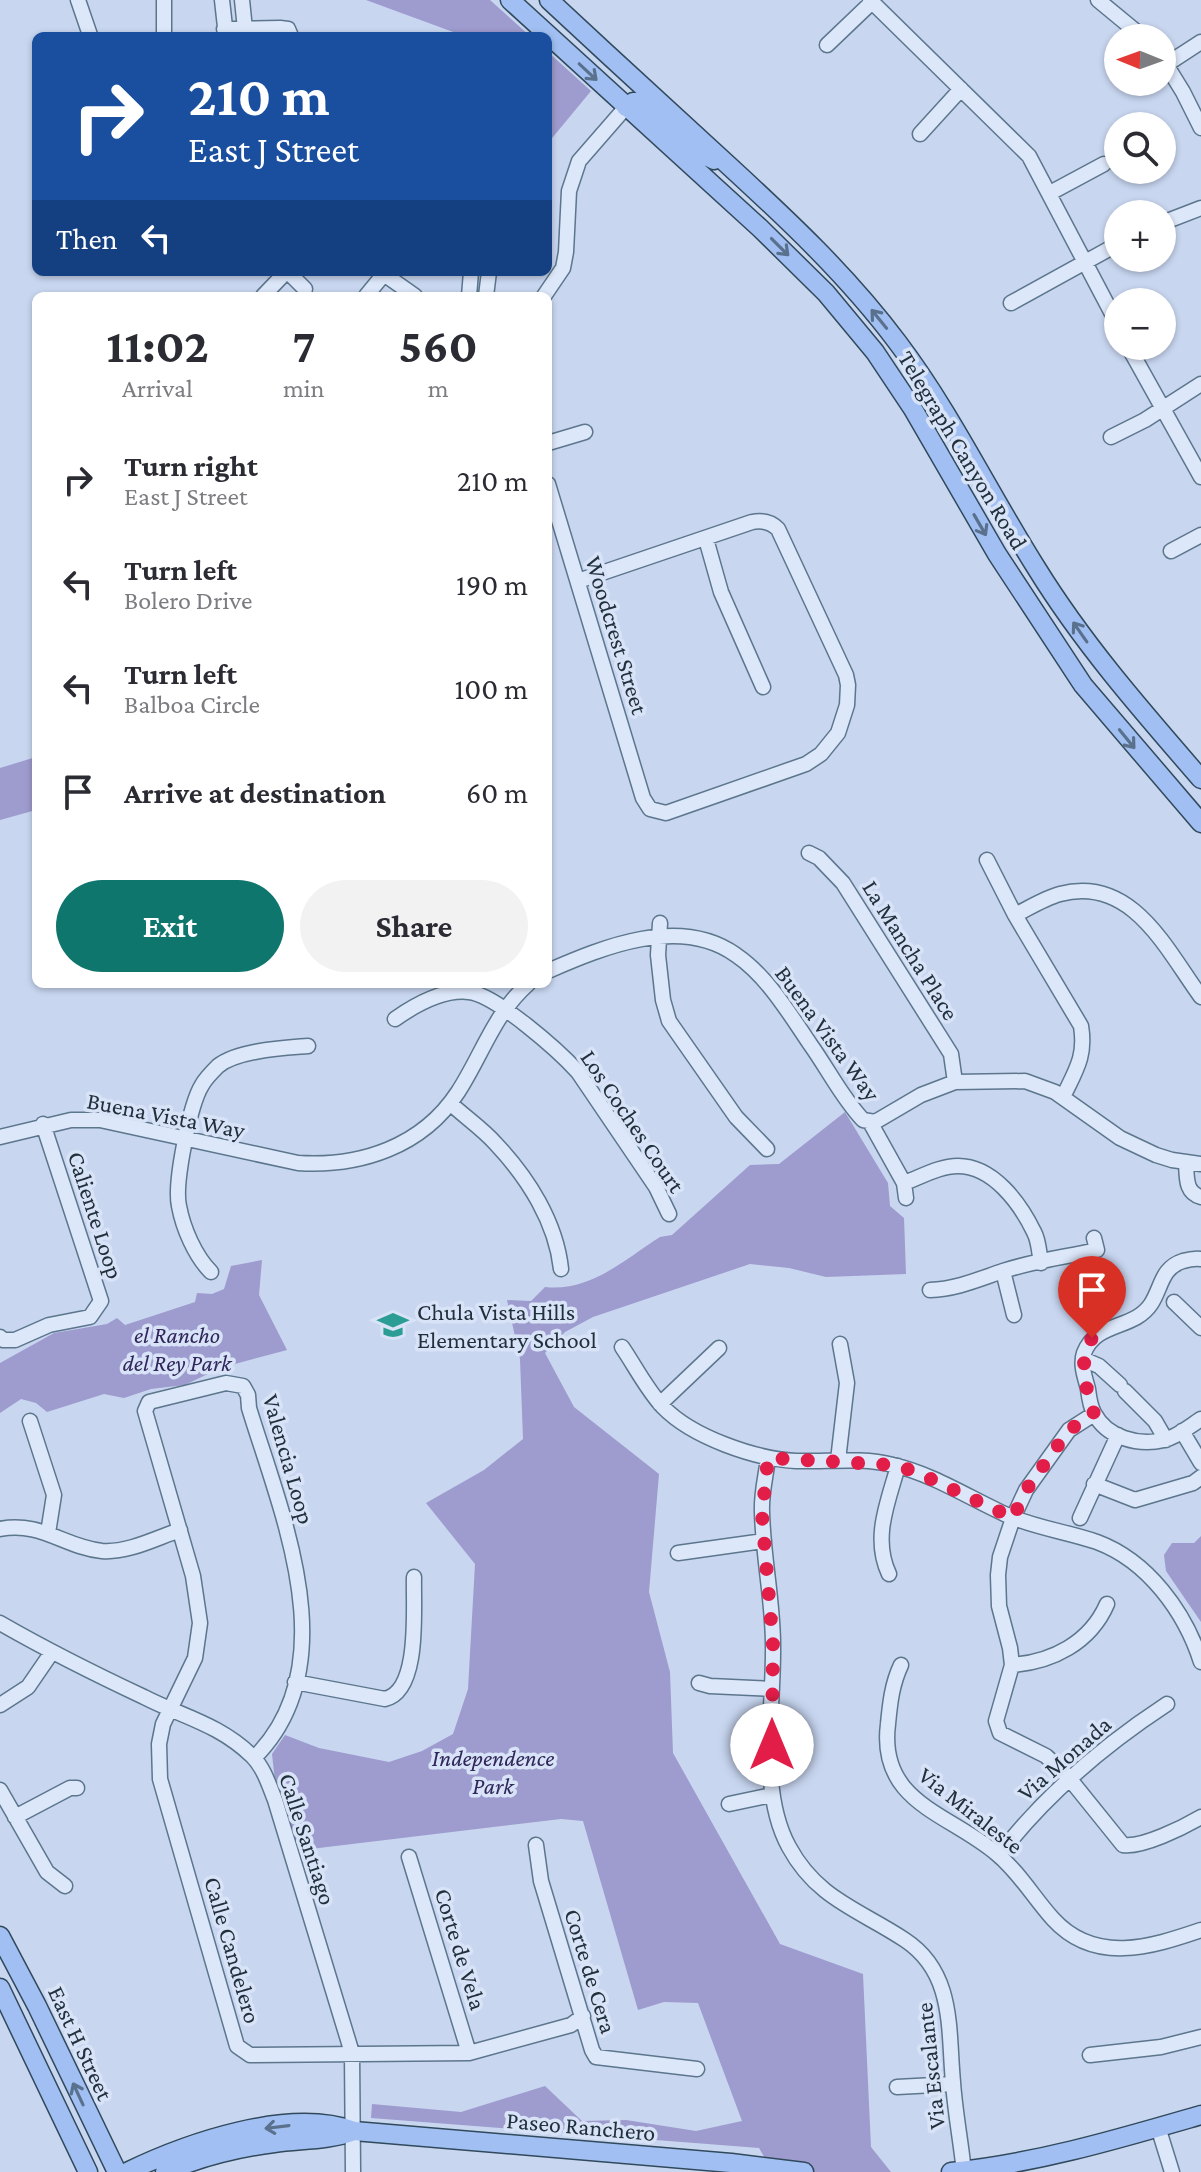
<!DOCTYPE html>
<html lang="en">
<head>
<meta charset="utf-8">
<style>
	:root { --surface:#fff; --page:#f2f2f3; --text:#2b2b33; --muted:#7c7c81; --accent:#0f766e }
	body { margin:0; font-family:"Crimson Pro",serif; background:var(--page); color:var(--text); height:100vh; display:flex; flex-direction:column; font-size:30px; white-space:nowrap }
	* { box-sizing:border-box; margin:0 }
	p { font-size:26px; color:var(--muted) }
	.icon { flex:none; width:44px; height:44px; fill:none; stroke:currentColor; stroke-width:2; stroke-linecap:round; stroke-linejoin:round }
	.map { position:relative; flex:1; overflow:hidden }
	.sheet { position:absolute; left:32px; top:292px; width:520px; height:696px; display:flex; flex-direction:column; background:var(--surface); border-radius:12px; box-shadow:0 2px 6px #0004 }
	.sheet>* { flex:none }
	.top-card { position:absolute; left:32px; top:32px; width:520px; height:244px; border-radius:12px; box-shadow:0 2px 6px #0004; background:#1a4fa0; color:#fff; overflow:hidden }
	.needle { width:52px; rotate:271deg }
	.controls { position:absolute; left:1104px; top:24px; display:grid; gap:16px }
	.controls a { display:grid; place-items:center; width:72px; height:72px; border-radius:50%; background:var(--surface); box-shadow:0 2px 6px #0004; font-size:40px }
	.pin { position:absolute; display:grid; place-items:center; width:68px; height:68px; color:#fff; margin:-82px -34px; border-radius:50% 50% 50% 0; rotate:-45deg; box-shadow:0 0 8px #0007 }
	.pin .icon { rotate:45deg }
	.me { position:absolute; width:88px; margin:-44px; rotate:0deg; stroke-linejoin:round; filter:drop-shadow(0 0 6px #0008) }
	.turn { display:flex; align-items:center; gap:28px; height:168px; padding:0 24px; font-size:36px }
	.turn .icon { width:104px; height:104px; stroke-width:2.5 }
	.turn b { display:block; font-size:56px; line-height:68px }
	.then { display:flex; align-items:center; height:76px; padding:0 24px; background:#0003; gap:16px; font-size:30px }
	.eta { display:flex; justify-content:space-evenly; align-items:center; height:136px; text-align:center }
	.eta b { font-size:48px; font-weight:700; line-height:56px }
	.cta { display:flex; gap:16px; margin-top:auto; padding:16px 24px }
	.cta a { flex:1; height:92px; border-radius:48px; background:var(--accent); color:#fff; font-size:32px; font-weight:700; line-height:92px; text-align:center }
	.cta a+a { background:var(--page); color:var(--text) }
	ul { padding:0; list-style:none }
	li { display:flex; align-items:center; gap:24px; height:104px; padding:0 24px }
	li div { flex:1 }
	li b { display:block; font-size:30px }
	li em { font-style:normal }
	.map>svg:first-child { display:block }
	.green { fill:#9e9bce }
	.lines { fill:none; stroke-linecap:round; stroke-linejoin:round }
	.minor-casing { stroke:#5c768c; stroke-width:17 }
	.major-casing { stroke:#30495b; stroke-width:21 }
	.minor { stroke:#dce7fa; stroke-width:14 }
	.major { stroke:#a1bff2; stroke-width:18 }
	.oneway { stroke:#5a718e }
	.route { stroke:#e11d48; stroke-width:14; stroke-dasharray:0 25.2 }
	.labels { text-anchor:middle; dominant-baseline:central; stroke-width:7; stroke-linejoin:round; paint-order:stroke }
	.street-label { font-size:24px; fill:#20313d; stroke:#d8e3f7 }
	.poi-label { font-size:24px; fill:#20313d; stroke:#d8e3f7; text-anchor:start }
	.park-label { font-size:24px; font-style:italic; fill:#302659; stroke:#d8e3f7 }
</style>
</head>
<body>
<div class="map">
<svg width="1201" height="2172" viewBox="0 0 1201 2172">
	<rect width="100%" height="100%" fill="#c8d6f0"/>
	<path class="green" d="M366 0H490L530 36H464Z
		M548 52 591 91 548 143Z
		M36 757V810L0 820V768Z
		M845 1112 888 1183 890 1206 904 1218 906 1274 826 1277 789 1268 750 1264 593 1317 565 1332 545 1353 574 1407 659 1474 649 1592 670 1672 673 1753 780 1944 863 1974 871 2147 891 2172H773L759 2148 371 2118 372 2104 461 2112 545 2086 582 2121 626 2120 696 2131 742 2121 698 2003 664 2002 638 2010 583 1821 561 1819 294 1851 276 1790 272 1754 285 1735 319 1748 389 1762 422 1751 453 1734 468 1689 475 1564 426 1503 484 1470 523 1439 520 1359 507 1300 531 1301 545 1287C590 1292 624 1260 660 1237L672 1235 750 1165 779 1164Z
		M262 1260 259 1295 287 1350 220 1368 185 1385 151 1389 124 1398 104 1394 47 1412 36 1403 21 1399 0 1413V1363L54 1333 107 1324 117 1318 125 1325 195 1302 197 1293 212 1294 224 1289 231 1266Z
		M1201 1536V1622L1166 1571 1164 1555 1172 1543H1194Z"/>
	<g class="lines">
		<g class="minor-casing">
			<path id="minor" d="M78 0 90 35
				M164 0V36
				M222 0 226 36
				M242 0 245 29
				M870 0 1029 156 1118 325
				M1098 0 1144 38
				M224 29 280 28 288 29 291 36
				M827 45 872 2
				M1162 58 1183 92 1201 128
				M1167 64 1201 42
				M920 134 961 89
				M1050 193 1104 164
				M1162 223 1201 208
				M288 272 305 289
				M381 272 415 296
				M263 296 286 272
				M366 296 384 274
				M469 296 471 272
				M486 296 489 272
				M544 296 563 268 566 252 569 191 579 161 626 107
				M1011 303 1118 244
				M1128 346 1201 477
				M1111 437 1145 420 1201 384
				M548 443 585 432
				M548 484 643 798 650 809 666 813 806 764 821 754 838 733 847 705 848 685 846 675 778 529C771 522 762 520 752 522L578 581
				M706 539 721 592 763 687
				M1171 551 1201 535
				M809 853 819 858 843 883 951 1054 955 1082
				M987 860 1015 915 1081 1026C1086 1056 1076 1070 1063 1097
				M1015 915C1029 908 1045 898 1060 894 1132 875 1166 949 1201 997
				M660 923 658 955 663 1000 669 1021 736 1117 767 1149
				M548 971C603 947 680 915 736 955 767 976 789 1013 810 1044 828 1069 842 1098 863 1120L875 1122 921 1095 955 1082 1025 1081 1055 1092 1120 1138 1156 1155 1172 1160 1201 1164
				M395 1019C415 1005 444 989 469 992 496 995 559 1051 578 1072L656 1187 669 1214
				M450 1103C465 1117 483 1129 496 1144 528 1178 556 1222 561 1269
				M870 1122 904 1183 906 1198
				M0 1137 71 1120H100L298 1163C360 1167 422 1147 458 1092 482 1055 494 1014 528 984
				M1186 1163C1187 1177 1185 1193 1201 1197
				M904 1183C921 1177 939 1166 958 1166 993 1166 1020 1203 1034 1232 1039 1241 1039 1253 1041 1263
				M1201 1259C1194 1258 1190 1259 1183 1261 1161 1268 1162 1287 1151 1304 1134 1330 1096 1321 1084 1353 1080 1365 1085 1377 1088 1389 1089 1397 1090 1406 1094 1413 1107 1438 1138 1446 1164 1440 1177 1437 1190 1426 1201 1419
				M1003 1271 1014 1315
				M211 1272C195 1256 183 1228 179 1206 174 1184 190 1104 202 1085 205 1079 213 1071 218 1066 238 1050 284 1048 308 1046
				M930 1290C957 1289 979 1279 1003 1271 1033 1261 1066 1257 1097 1250L1094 1238
				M1174 1302 1201 1328
				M0 1337 3 1340H15L49 1325 90 1317 101 1301 43 1124
				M622 1347C635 1366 647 1390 663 1407 692 1437 755 1459 796 1461 828 1462 861 1457 893 1465 933 1474 971 1499 1009 1516 1037 1528 1068 1532 1097 1542 1148 1561 1185 1612 1201 1662
				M1083 1359 1099 1366 1120 1385
				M1125 1391 1155 1421 1166 1440
				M660 1404 719 1348
				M1094 1414 1069 1430 1026 1490 1013 1518 1000 1557 998 1575 999 1606 1010 1648 1012 1665 996 1721 1000 1733 1046 1756 1069 1778 1123 1845C1142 1848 1184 1827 1201 1817
				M30 1421 54 1495 48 1533
				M1182 1431 1201 1463
				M768 1458C766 1476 761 1494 762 1512 763 1557 773 1601 773 1645 774 1708 758 1791 789 1847 817 1899 860 1910 905 1940 955 1973 948 2030 953 2082 955 2112 961 2142 964 2172
				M838 1460 847 1383 840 1344
				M1094 1484 1135 1500 1193 1483 1201 1477
				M1080 1518 1118 1435
				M0 1529C41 1521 64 1547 102 1551 128 1553 156 1538 180 1530
				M678 1553 764 1541
				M889 1574C872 1538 888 1502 898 1466
				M0 1623C47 1650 95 1674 144 1697 183 1717 219 1724 252 1756 264 1768 269 1785 275 1800L352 2053 353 2172
				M901 1665C892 1684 890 1703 888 1724 878 1803 949 1813 997 1854 1019 1872 1034 1898 1053 1919 1095 1965 1151 1947 1201 1930
				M1012 1665C1052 1662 1090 1643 1107 1604
				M295 1682 385 1699C421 1691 413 1606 414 1577
				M699 1683 710 1686 772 1689
				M0 1705 28 1687 52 1652
				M254 1758C348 1665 281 1513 249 1408L248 1395 243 1386 226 1383 149 1402 145 1411 193 1576 200 1623 195 1658 163 1724 159 1744 160 1779 237 2046 250 2055 469 2053 571 2025 583 2016
				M0 1790 47 1872 65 1886
				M729 1804 772 1795
				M15 1817 70 1788H77
				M536 1845 541 1881 592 2050 596 2057 697 2069
				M999 1855C1046 1794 1103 1746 1167 1704
				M409 1857 469 2053
				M1090 2055 1161 2047 1201 2037
				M897 2087 953 2084
				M1158 2127 1172 2172"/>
		</g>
		<g class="major-casing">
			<path id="major" d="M510 0 760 228 826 293 875 352 913 409 997 554 1083 685 1201 823
				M549 0C608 55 667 109 727 164 788 220 848 276 898 343 951 413 990 495 1037 569 1084 645 1143 712 1201 779
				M626 107 633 102H639L690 148 714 160
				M0 1936 37 2006 117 2172
				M0 1988 88 2172
				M127 2172C187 2143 289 2107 354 2131L731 2163 804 2172
				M165 2172C200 2157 236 2148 274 2143 301 2139 327 2141 354 2131
				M951 2172C1038 2163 1118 2139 1201 2115"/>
		</g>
		<use href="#minor" class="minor"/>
		<use href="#major" class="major"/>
	</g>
	<defs><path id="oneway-shaft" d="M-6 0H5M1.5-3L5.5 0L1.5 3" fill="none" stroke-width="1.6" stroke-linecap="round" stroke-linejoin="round" transform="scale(2)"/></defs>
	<g class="oneway">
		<use href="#oneway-shaft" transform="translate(588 72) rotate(43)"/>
		<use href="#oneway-shaft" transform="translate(780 247) rotate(45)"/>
		<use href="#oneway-shaft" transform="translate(879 319) rotate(-129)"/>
		<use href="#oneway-shaft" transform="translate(980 525) rotate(60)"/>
		<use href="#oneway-shaft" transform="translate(1080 632) rotate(-125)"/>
		<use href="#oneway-shaft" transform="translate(1127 739) rotate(51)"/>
		<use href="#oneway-shaft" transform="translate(78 2094) rotate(-115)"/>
		<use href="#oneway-shaft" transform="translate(277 2127) rotate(173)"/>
	</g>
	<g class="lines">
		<path class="route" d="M772 1745 773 1645 762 1515 768 1458 894 1465 916 1472 1013 1518 1026 1490 1069 1430 1094 1414C1086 1385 1077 1366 1092 1338"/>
	</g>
	<defs>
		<g id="school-bare" transform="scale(2.4)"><path d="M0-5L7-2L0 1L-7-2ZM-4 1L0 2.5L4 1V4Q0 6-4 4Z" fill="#2b9d95" stroke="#d8e3f7" stroke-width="2.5" paint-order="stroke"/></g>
	</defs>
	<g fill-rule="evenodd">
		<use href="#school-bare" x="393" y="1325"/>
	</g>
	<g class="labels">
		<g class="street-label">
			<text transform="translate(963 450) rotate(59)">Telegraph Canyon Road</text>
			<text transform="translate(617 635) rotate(73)">Woodcrest Street</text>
			<text transform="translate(911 950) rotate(58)">La Mancha Place</text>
			<text transform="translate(828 1033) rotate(54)">Buena Vista Way</text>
			<text transform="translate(166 1115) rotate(11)">Buena Vista Way</text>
			<text transform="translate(633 1121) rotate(56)">Los Coches Court</text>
			<text transform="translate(96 1215) rotate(72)">Caliente Loop</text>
			<text transform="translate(289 1459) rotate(74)">Valencia Loop</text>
			<text transform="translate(1064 1758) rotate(-41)">Via Monada</text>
			<text transform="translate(971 1810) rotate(38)">Via Miraleste</text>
			<text transform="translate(308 1839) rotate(72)">Calle Santiago</text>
			<text transform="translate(461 1949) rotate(73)">Corte de Vela</text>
			<text transform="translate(233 1950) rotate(74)">Calle Candelero</text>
			<text transform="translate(591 1971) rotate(73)">Corte de Cera</text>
			<text transform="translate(81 2043) rotate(65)">East H Street</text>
			<text transform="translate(930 2066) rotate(-96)">Via Escalante</text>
			<text transform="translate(581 2126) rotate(5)">Paseo Ranchero</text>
		</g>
		<g class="poi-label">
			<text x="417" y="1311">Chula Vista Hills<tspan x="417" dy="28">Elementary School</tspan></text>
		</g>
		<g class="park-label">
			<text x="177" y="1334">el Rancho<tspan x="177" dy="28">del Rey Park</tspan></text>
			<text x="493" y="1757">Independence<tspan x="493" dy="28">Park</tspan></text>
		</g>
	</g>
</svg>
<div class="controls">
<a><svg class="needle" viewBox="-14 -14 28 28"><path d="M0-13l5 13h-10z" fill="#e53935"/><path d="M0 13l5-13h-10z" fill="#7c7c81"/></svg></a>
<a><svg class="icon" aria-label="search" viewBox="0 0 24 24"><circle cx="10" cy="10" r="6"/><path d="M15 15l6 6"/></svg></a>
<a>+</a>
<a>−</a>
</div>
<div class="pin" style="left:1092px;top:1338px;background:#d93025"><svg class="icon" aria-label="arrive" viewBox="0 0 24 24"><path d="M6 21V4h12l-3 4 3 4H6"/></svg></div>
<svg class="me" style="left:772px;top:1745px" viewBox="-20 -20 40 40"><circle r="19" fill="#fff"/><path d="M0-13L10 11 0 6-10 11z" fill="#e11d48"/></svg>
<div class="top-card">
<div class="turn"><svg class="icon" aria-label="right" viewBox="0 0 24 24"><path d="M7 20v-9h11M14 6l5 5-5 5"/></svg><div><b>210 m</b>East J Street</div></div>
<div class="then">Then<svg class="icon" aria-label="left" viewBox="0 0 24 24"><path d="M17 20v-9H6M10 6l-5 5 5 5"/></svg></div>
</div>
<section class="sheet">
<div class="eta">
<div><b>11:02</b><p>Arrival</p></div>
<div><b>7</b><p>min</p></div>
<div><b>560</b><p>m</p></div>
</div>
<ul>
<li><svg class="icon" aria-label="right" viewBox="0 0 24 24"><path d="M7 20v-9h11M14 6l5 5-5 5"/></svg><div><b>Turn right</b><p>East J Street</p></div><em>210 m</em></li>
<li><svg class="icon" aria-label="left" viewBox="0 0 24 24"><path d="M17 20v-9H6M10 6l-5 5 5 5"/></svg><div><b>Turn left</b><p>Bolero Drive</p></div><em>190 m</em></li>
<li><svg class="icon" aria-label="left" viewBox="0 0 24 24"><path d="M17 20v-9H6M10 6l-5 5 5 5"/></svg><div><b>Turn left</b><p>Balboa Circle</p></div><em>100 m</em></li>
<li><svg class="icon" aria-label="arrive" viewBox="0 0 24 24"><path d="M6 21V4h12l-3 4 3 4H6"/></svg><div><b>Arrive at destination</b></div><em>60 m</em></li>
</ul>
<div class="cta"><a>Exit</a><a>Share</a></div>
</section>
</div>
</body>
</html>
